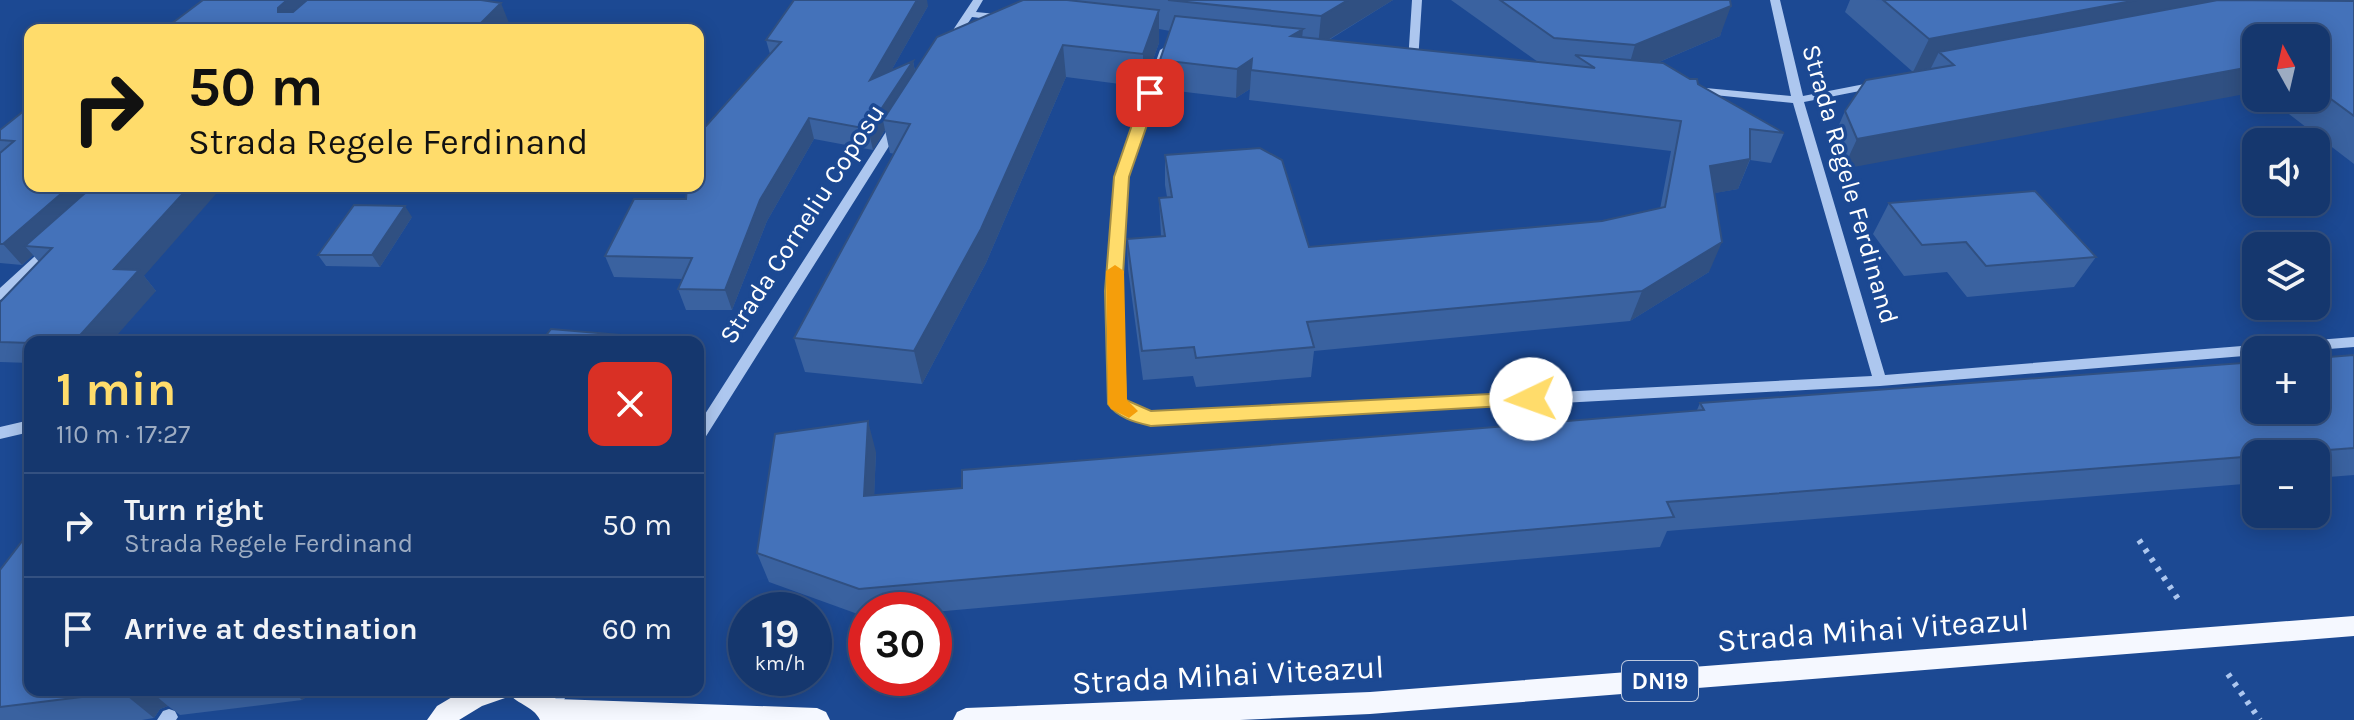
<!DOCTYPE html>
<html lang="en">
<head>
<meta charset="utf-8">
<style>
	:root { --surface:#15376e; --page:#224276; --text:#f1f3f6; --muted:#9dacc2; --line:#345181; --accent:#ffdc6b }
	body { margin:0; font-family:Karla,sans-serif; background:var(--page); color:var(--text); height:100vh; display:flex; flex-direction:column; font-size:30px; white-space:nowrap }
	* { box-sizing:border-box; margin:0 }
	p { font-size:26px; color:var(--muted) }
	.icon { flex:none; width:44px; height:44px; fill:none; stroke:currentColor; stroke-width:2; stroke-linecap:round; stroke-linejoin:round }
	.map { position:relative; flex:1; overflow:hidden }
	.sheet { position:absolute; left:24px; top:336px; width:680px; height:360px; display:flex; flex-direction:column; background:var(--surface); border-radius:16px; box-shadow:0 4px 20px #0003,0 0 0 2px var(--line) }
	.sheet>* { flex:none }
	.banner { position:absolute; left:24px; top:24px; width:680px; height:168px; border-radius:16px; box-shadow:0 4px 20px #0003,0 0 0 2px var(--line); background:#ffdc6b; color:#111; overflow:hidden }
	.needle { width:52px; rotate:352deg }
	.fabs { position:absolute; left:2242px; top:24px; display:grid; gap:16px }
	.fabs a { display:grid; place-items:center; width:88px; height:88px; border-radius:16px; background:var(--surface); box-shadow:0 4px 20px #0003,0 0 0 2px var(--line); font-size:40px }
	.speed { position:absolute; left:728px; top:592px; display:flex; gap:16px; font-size:40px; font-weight:700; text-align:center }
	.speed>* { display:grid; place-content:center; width:104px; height:104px; border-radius:50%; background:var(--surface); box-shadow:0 4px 20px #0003,0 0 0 2px var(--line); line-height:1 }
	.speed small { font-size:20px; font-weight:400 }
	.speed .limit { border:12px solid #d22; background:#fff; color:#111 }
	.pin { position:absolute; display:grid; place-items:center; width:68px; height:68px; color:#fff; margin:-34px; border-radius:16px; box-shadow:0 4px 12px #0006 }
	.me { position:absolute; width:88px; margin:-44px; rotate:267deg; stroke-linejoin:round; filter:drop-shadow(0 0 6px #0008) }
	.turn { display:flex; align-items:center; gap:28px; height:168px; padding:0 32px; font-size:36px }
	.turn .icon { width:104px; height:104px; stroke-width:2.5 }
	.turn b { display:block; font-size:56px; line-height:68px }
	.round { display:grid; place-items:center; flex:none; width:84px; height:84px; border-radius:16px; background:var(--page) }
	.overview { display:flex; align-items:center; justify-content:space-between; height:136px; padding:0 32px }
	h1 { font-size:48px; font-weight:700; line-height:60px; color:var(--accent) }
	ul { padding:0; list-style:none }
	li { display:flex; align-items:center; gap:24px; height:104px; padding:0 32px; border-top:2px solid var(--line) }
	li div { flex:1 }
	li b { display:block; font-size:30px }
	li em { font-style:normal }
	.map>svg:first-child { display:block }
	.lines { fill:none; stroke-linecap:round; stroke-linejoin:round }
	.path { stroke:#adc7ef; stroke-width:6; stroke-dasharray:4 7; stroke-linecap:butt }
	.minor { fill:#adc7ef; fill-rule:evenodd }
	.major { fill:#f5f8ff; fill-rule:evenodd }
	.wall { fill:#3a62a0 }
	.shaded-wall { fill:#305082 }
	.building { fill:#4472ba; stroke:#305082; stroke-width:2 }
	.route { fill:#ffdc6b; stroke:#a68f46; stroke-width:2 }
	.slow { fill:#f59e0b }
	.labels { text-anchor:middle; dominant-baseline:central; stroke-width:7; stroke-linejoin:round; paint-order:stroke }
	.shield { fill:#1c4993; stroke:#bbc8df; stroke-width:2 }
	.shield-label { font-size:24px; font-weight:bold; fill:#fff }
	.street-label { font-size:26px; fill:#fff; stroke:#1c4993 }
	.near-street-label { font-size:32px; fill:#fff; stroke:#1c4993 }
</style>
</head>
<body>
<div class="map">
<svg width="2354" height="720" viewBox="0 0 2354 720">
	<rect width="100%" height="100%" fill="#1c4993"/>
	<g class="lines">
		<path class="path" d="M2139 540 2180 602
			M2228 674 2260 720"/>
		<path class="minor" d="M973 0H983L976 12 1006 15 1011 18 1006 21 972 17 954 44H946L945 42Z
			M1412 0H1422L1418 62 1413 65 1408 62Z
			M1770 0H1780L1803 96 1880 81 1886 84 1880 87 1804 102 1885 375 2354 337V347L2316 350H2256V355L1880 386 1151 425C1135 421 1120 417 1110 404L1107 291 1115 177 1160 50 1165 47 1170 50 1127 177 1121 291 1124 401 1138 410 1151 413 1872 376 1793 103 1695 93 1689 90 1695 87 1791 96Z
			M897 120 903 124 703 441 698 443V425L891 124Z
			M50 246 56 250 55 253 5 298 0 300V288L45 247Z
			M30 420V432L0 439V427Z
			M551 690H569L556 716 550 718 544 716 541 710Z
			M169 709 175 711 178 717 176 720H157L163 711Z"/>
		<path class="major" d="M2354 616V636L1370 714 1240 720H953L957 712 966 708 1370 692Z
			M464 690H546L556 699 817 708 826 712 830 720H540C533 705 514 704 508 691L505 698 482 706 459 720H427L437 706Z"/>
	</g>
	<path class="wall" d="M1023 0H1393L1329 40 1538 62 1451 0H1730L1720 36 1657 63 1698 84 1784 133 1771 163 1750 160 1738 189 1714 193 1709 272 1630 321 1314 351 1311 377 1196 387 1193 376 1143 380 1128 269 1127 239 1161 236 1159 198 1167 197 1165 185V155L1309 247 1602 221 1660 209 1671 151 1249 100 1250 89 1236 98 1160 89V60L1170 31 1159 29V43L1143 87 1066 77 986 263 922 384 805 372 794 338 895 154 890 153 885 130 873 150 814 139 767 221 732 310H686L678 289 682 279 614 277 605 256 686 199 706 126 770 54 766 40 928 6 891 71 913 61 915 71Z
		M1850 0 2354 1V164L2268 98H2316V38L1843 169 1832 141 1845 111 1931 68 1913 72 1845 12Z
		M30 106 144 276 156 291 30 342V363L0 362V302L39 262 33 255 22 265 0 263V130Z
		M1889 203 2096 257 2074 287 1967 297 1947 272 1904 276 1873 234Z
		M412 217 380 267 326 266 318 255Z
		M2354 355V475L2316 478V454H2256V483L1667 531 1660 547 934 612V610H866V617L769 582 757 553 876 452 874 496 962 488 1697 410 1700 403Z
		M0 570 30 690H316L302 700 180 715 168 706 160 709 154 718 142 720H0Z"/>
	<path class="shaded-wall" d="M287 0H322L290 28 278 12V8Z
		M917 0H927L928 6 874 101 870 80Z
		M1348 0H1393L1318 46 1321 16Z
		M2137 0H2253L1939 52 1931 68 1913 72 1929 39Z
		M501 3 509 23 503 30H474Z
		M1731 6 1720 36 1626 76 1635 45Z
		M1159 10V43L1143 87V54Z
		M1303 29 1300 58 1291 36Z
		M1063 45 1066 77 986 263 922 384 914 351Z
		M1252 59 1250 89 1236 98 1237 69Z
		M913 61 917 82 883 120 885 130 873 150 868 129Z
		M2256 66V92L1843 169 1857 139Z
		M809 118 814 139 767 221 732 310 725 290 760 200Z
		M1750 159 1738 189 1699 196 1710 166Z
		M70 186H110L25 246 33 255 22 265 3 244Z
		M190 186H223L144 276 156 291 111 342H74L114 269Z
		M405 206 412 217 380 267 372 255Z
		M1722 242 1709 272 1630 321 1642 291Z
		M868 421 876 452 873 526 864 496Z
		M123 690H149L168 706 160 709 154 718 122 692Z
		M292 690H316L302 700Z"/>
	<path class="building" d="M203 0H287L278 8V12H293L307 0H481L501 3 474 30H163Z
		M794 0H917L870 80 913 61 868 129 809 118 760 200 725 290 678 289 692 258 605 256 634 199H686L687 186H698V126H706L781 42 766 40Z
		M1023 0H1067L1159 10 1143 54 1063 45 981 229 914 351 794 338 910 124 883 120 937 37Z
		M1168 0H1348L1321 16Z
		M1500 0H1730L1731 6 1635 45 1554 38Z
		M1883 0H2137L1929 39Z
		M2218 0 2354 1V116L2316 88V38H2256V66L1857 139 1845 111 1866 80 1954 65 1939 52Z
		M1175 16 1303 29 1291 36 1595 68 1575 55 1663 63 1690 79H1697L1698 84 1784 133 1750 129V159L1710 166 1722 242 1642 291 1307 322 1314 347 1196 358 1194 347 1142 351 1127 239 1165 236 1159 198 1172 197 1165 155 1260 148 1282 160 1309 247 1602 221 1665 207 1681 121 1251 70 1252 59 1237 69 1160 60Z
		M30 106V186H70L3 244H0V153L14 141 0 140V130Z
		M93 186H190L114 269 139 270 74 342H30V343L0 342V302L52 248 25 246Z
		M2035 191 2096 257 1986 266 1966 242 1922 245 1889 203Z
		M354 205 405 206 372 255H318Z
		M551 329 657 338 655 342H541Z
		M2354 355V448L2275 454H2256V456L1667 502 1674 517 859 589 757 553 775 434 868 421 864 496 962 488V470L1704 410 1700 403 2256 362V410H2316V358Z
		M30 531V690H123L122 692 0 707V570Z"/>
	<path class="route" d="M1150 89 1158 93 1129 177 1122 291 1126 400 1151 411 1531 392 1538 394 1541 399 1538 404 1151 426C1135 422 1118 418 1108 404L1105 291 1114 177 1143 93Z"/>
	<path class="slow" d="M1115 265 1124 271 1127 400 1138 411 1129 418 1111 409 1108 404 1106 271Z"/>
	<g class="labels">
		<rect class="shield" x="1622" y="661" width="76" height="40" rx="6"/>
		<g class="shield-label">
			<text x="1660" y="681">DN19</text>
		</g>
		<g class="street-label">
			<text transform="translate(1850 184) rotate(74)">Strada Regele Ferdinand</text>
			<text transform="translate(802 224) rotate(-57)">Strada Corneliu Coposu</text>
		</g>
		<g class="near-street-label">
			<text transform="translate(1873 630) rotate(-4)">Strada Mihai Viteazul</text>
			<text transform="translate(1228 675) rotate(-3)">Strada Mihai Viteazul</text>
		</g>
	</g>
</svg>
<div class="fabs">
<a><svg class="needle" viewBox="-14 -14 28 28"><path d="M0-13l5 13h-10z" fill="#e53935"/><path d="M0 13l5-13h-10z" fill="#9dacc2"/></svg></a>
<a><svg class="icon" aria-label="sound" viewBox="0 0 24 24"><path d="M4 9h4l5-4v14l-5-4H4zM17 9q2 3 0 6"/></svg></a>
<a><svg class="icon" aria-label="layers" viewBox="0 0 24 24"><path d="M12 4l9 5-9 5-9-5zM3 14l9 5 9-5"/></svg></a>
<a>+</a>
<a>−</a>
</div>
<div class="speed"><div>19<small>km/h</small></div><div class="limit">30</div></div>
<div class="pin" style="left:1150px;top:93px;background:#d93025"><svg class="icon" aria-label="arrive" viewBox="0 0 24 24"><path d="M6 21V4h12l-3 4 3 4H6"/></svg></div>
<svg class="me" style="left:1531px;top:399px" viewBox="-20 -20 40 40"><circle r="19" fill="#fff"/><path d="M0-13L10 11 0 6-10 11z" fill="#ffdc6b"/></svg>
<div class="banner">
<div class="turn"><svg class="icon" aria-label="right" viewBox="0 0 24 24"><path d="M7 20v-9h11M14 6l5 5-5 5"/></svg><div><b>50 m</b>Strada Regele Ferdinand</div></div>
</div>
<section class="sheet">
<div class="overview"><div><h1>1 min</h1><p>110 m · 17:27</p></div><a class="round" style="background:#d93025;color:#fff"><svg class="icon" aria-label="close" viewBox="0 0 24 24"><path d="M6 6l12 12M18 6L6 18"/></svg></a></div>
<ul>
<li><svg class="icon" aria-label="right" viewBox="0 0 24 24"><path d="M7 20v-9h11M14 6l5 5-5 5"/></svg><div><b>Turn right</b><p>Strada Regele Ferdinand</p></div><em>50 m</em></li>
<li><svg class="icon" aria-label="arrive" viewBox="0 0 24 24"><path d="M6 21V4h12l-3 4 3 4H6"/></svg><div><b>Arrive at destination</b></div><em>60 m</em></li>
</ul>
</section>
</div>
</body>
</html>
